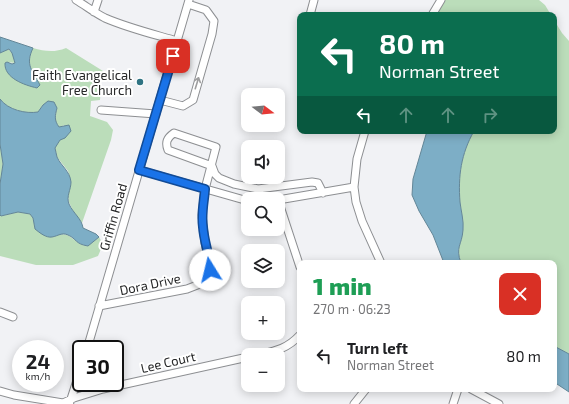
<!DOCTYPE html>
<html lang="en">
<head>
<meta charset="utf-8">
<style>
	:root { --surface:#fff; --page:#f2f2f2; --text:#202124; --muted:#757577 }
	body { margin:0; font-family:"Exo 2",sans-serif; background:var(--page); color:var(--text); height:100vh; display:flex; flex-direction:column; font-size:15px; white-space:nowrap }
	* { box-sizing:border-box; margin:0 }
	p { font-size:13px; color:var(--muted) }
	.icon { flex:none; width:22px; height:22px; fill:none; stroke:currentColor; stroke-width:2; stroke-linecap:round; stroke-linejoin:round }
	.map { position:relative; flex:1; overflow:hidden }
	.panel { position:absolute; left:297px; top:260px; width:260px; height:132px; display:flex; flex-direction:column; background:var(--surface); border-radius:8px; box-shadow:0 2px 10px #0003 }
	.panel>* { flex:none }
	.guide { position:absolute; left:297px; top:12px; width:260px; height:122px; border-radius:8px; box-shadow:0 2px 10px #0003; background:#0b6e4f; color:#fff; overflow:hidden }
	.needle { width:26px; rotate:106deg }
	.tools { position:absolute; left:241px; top:88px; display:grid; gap:8px }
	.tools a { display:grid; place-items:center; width:44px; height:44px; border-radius:8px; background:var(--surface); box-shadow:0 2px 10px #0003; font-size:20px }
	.speed { position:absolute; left:12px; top:340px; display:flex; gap:8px; font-size:20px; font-weight:700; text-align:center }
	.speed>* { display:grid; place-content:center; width:52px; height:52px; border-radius:50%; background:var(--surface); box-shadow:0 2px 10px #0003; line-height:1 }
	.speed small { font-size:10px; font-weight:400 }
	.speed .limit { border:2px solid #111; border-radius:6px; background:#fff; color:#111 }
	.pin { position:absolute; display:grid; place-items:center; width:34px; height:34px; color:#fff; margin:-17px; border-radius:8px; box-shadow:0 2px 6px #0006 }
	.me { position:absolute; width:44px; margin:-22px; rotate:351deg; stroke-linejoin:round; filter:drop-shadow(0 0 3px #0008) }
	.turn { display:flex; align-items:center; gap:14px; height:84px; padding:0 16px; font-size:18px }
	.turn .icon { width:52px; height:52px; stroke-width:2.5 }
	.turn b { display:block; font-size:28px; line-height:34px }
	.lanes { display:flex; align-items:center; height:38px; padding:0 16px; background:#0003; justify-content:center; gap:20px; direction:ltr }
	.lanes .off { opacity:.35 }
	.round { display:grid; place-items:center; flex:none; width:42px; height:42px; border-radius:8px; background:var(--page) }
	.head { display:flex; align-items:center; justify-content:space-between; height:68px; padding:0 16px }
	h1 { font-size:24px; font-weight:800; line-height:30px; color:#1e9e55 }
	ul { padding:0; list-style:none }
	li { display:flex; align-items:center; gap:12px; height:56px; padding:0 16px }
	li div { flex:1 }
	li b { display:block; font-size:15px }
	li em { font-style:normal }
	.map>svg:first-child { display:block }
	.green { fill:#bbddba }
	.water { fill:#7daec6; stroke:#638697 }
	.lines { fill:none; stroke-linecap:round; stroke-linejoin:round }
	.minor-casing { stroke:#8d8f92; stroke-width:9 }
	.minor { stroke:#fff; stroke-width:7 }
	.oneway { stroke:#9e9e9f }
	.route-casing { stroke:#114b97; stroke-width:10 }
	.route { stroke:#1a73e8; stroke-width:7 }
	.poi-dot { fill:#2f7383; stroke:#fff; stroke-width:1.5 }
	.labels { text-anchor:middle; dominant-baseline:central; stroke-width:4; stroke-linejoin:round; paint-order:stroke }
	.poi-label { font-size:13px; fill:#272829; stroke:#fff; text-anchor:end }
	.street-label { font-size:13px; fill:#272829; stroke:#fff }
</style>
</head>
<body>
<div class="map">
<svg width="569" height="404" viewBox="0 0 569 404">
	<rect width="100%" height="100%" fill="#f1f2f5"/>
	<path class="green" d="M437 0H539L545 5 551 15H428Z
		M554 20 562 33 569 41V354L554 346V263H461C455 247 462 245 463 230 464 221 461 211 460 202 458 176 461 154 474 131H554Z
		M33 48C44 51 54 53 66 48L103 71 95 77C99 85 101 91 100 100L91 101 90 116 107 122 113 130 111 140 82 223 74 213 69 202 68 195 71 182 68 171 57 157 55 148 60 139 64 125 59 128C54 120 55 116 57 108L43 105 38 112C26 114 8 110 0 99V53L8 49 12 53 15 63 7 62 33 73C28 65 29 56 33 48Z
		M0 144 3 164 0 184Z
		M18 212 30 214 33 218 35 229 53 237C71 228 71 243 87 246L99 237C104 244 101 249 98 256L73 265H36L0 256V215L2 216Z"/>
	<path class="water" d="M0 37 33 48C25 65 32 70 40 85L37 88C24 85 4 78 5 63L7 62 12 64 15 63 12 53 9 49 0 53Z
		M0 99C8 110 26 114 38 112L43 105 48 101 54 102 57 108C55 116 54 120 59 127L69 125 71 131 65 138 60 140 55 148C56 151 56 154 57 157 61 166 70 171 71 182 71 190 66 196 69 204 73 213 82 219 83 228L96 234 99 237 88 246C75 244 77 239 68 235 62 232 58 236 52 237 46 238 40 233 35 229L33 218 30 214 18 212 1 216 0 215V184L3 164 0 144Z
		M427 131H474C461 154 458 176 460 202 461 211 464 221 463 230 462 245 455 247 461 263H444L433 235 419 211 412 195 413 179Z
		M554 346 569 354V392L554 382Z"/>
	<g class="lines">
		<g class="minor-casing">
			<path id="minor" d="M76 0C86 6 95 13 105 18 128 28 153 34 177 41
				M94 12 98 0
				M310 15 314 0
				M432 15 441 0
				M160 100 183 106 193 100 212 34 214 21 206 10 188 4
				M101 110 156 114
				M365 131 357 159 354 187 356 202 362 221 381 263
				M139 170 248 201
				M278 200 354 187
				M278 200 300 267
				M99 306 187 289 205 282 210 270V263L205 243 202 215 205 189 216 147 174 133C167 138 165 142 168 150L212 166 215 174 219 178 234 184 258 189 312 182 318 183 323 193
				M0 312 13 317
				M87 349 189 0
				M258 355C275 351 287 349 300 335
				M471 389 499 404
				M0 391 14 395 63 403 74 398 103 389 248 357
				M70 402 81 368
				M354 404 366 389
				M453 404 458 389"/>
		</g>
		<use href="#minor" class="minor"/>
	</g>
	<defs><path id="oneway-shaft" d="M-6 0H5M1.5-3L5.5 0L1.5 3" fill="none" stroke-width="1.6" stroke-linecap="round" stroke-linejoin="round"/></defs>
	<use class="oneway" href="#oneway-shaft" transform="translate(197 83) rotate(-73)"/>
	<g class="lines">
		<g class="route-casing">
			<path id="route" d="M173 56 139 170 205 189C204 202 201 214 203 227 204 242 210 256 210 270"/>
		</g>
		<use href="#route" class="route"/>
	</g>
	<circle class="poi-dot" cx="140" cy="82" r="4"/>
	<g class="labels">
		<g class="poi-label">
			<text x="132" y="75">Faith Evangelical<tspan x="132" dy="15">Free Church</tspan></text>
		</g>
		<g class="street-label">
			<text transform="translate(113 217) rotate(-74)">Griffin Road</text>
			<text transform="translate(150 284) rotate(-12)">Dora Drive</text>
			<text transform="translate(168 362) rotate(-13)">Lee Court</text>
		</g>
	</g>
</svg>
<div class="tools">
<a><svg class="needle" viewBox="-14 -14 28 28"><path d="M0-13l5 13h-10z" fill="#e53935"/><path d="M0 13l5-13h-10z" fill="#757577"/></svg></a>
<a><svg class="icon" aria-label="sound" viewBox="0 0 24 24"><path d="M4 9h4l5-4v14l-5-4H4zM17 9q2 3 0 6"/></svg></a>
<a><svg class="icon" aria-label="search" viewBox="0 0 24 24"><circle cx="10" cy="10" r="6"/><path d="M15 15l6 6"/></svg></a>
<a><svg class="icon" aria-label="layers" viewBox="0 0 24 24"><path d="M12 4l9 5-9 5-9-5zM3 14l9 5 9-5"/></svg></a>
<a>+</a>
<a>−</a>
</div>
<div class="speed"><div>24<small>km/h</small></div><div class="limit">30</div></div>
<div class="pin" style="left:173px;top:56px;background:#d93025"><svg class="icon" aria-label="arrive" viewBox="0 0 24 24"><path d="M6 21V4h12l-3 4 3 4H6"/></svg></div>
<svg class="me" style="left:210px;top:270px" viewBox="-20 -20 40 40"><circle r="19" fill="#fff"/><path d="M0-13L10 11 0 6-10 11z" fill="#1a73e8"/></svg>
<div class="guide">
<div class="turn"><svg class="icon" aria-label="left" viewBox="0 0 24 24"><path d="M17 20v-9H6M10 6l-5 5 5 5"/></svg><div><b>80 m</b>Norman Street</div></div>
<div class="lanes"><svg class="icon" aria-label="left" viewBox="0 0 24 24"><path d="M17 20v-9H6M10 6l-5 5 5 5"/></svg><svg class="icon off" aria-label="ahead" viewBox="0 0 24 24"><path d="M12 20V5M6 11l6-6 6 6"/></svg><svg class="icon off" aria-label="ahead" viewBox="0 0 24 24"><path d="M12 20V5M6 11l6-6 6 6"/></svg><svg class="icon off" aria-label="right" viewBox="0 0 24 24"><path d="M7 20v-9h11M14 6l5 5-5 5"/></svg></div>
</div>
<section class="panel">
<div class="head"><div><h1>1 min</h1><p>270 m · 06:23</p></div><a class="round" style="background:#d93025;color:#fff"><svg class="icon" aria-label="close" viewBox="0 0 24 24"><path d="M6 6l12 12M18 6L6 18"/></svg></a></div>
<ul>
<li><svg class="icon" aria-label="left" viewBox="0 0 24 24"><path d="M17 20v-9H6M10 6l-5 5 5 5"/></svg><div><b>Turn left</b><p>Norman Street</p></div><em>80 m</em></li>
</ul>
</section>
</div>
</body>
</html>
